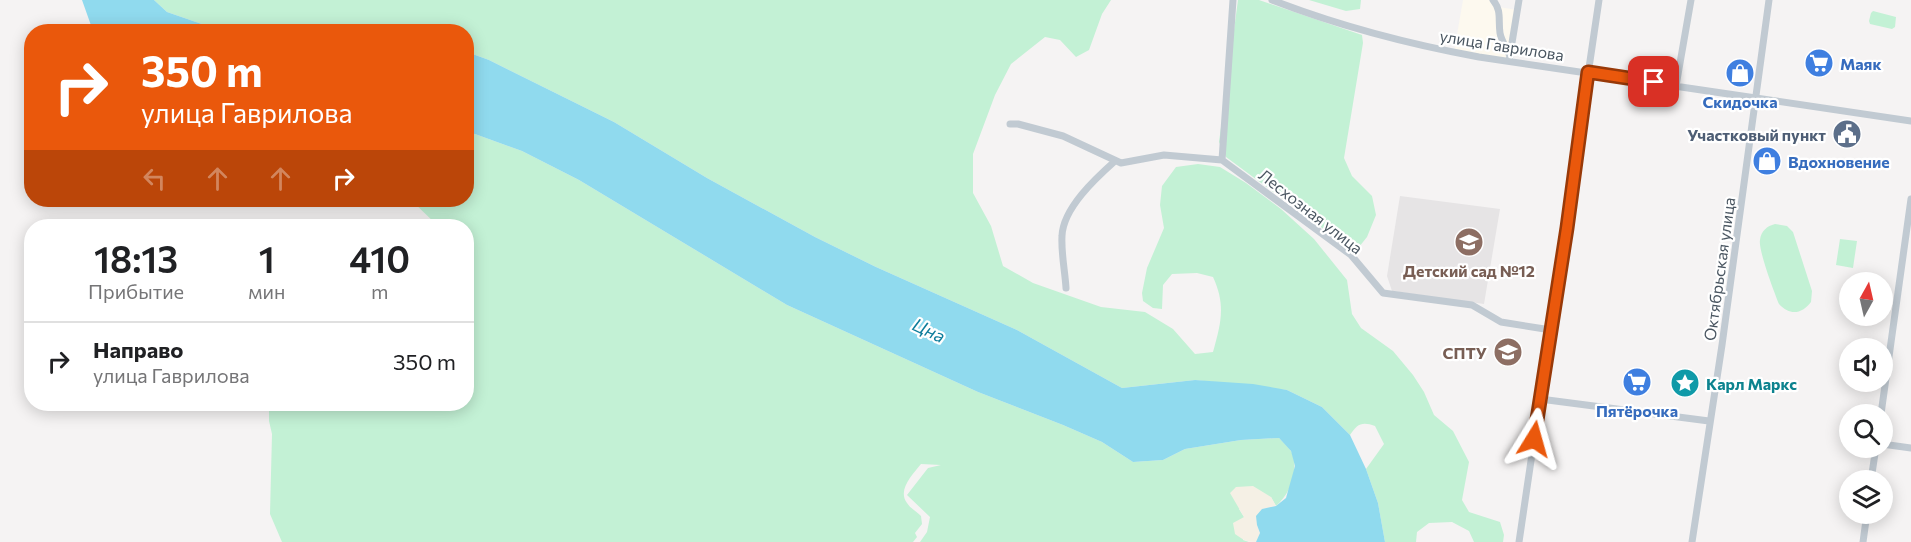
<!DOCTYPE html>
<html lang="ru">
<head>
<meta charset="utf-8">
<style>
	:root { --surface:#fff; --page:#f6f6f6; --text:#202124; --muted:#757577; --line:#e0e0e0 }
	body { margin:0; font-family:Commissioner,sans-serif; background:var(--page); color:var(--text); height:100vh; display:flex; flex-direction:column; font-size:22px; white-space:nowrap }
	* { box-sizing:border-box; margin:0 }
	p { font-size:20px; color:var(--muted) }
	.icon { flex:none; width:33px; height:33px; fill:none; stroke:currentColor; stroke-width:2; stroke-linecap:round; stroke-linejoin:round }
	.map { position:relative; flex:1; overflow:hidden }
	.panel { position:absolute; left:24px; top:219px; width:450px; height:192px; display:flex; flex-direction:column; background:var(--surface); border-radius:24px; box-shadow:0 3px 15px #0003 }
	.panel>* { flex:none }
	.banner { position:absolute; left:24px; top:24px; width:450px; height:183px; border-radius:24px; box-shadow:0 3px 15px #0003; background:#ea580c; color:#fff; overflow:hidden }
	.needle { width:39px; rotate:8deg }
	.tools { position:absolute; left:1839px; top:272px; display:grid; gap:12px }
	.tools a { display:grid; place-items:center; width:54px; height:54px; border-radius:50%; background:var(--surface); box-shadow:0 3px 15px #0003; font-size:30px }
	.pin { position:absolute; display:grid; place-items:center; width:51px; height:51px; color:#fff; margin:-26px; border-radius:12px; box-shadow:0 3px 9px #0006 }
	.me { position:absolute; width:66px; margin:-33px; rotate:8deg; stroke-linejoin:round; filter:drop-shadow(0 0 4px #0008) }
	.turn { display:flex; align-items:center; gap:21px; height:126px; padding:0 18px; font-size:27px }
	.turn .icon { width:78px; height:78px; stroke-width:2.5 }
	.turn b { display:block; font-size:42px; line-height:51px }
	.lanes { display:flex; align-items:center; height:57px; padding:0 18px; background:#0003; justify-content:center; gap:30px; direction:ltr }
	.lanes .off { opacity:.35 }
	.eta { display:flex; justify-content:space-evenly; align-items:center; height:102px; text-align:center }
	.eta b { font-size:36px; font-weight:600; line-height:42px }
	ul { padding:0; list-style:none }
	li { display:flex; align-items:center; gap:18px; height:78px; padding:0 18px; border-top:2px solid var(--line) }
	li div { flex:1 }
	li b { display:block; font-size:22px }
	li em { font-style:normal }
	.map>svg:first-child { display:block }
	.commercial { fill:#fdf9ef }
	.education { fill:#e6e4e5 }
	.green { fill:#c3f1d5 }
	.sand { fill:#f5f0e5 }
	.water { fill:#90daee }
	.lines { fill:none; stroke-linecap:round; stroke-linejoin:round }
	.minor { stroke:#c1cad2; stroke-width:7 }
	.route-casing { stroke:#983908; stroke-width:15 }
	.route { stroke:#ea580c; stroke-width:10 }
	.labels { text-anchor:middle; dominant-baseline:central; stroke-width:4.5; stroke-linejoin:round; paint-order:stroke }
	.street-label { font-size:16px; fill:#4a5661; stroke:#fff }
	.shop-label { font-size:16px; font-weight:bold; fill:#366cbe; stroke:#fff; text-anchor:start }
	.service-label { font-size:16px; font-weight:bold; fill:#4e5e75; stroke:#fff; text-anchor:end }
	.education-label { font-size:16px; font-weight:bold; fill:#785e54; stroke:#fff }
	.culture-label { font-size:16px; font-weight:bold; fill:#0d838f; stroke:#fff; text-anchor:start }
	.water-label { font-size:18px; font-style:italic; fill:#0c7c9b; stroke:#fff }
</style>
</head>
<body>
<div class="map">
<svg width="1911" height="542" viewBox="0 0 1911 542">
	<rect width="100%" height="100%" fill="#f5f3f3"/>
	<path class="commercial" d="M1463 0H1493L1499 7 1517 10 1509 61 1454 52Z"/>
	<path class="education" d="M1400 196 1500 209 1484 304 1392 291 1387 276Z"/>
	<path class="green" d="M154 0H1111L1102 14 1089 50 1076 57 1060 40 1045 37 1011 64 995 95 973 154V193L991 226 1003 266 1033 283 1101 307 1145 312 1173 329 1195 354 1213 352C1221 323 1226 305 1213 277L1197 273 1172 274 1163 285 1162 309 1153 308 1143 301 1142 293 1147 268 1164 228 1160 205 1162 186 1176 167 1198 164 1220 167 1246 183 1281 209 1314 239 1347 280 1352 314 1361 328 1393 351 1413 375 1424 392 1434 415 1453 431 1469 462 1462 500 1469 512 1500 522 1504 535 1503 542H1474L1469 531 1452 522 1429 523 1417 532 1416 542H1385L1378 503 1366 469 1384 444 1375 426C1362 421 1357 424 1350 435L1322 407 1287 390 1195 380 1122 388 1017 330 876 267 815 237 707 178 614 122 489 60 467 52 466 32 222 31 167 12Z
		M1238 0H1259L1362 35 1363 43 1344 158 1352 176 1372 196 1376 215 1367 237 1359 247 1349 246 1329 233 1226 157 1219 142Z
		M1309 0H1361L1360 9 1346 11Z
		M1873 11 1896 17 1895 27 1892 29 1870 24 1869 21 1871 13Z
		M467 133 475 134 522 151 579 180 787 305 978 392 1063 425 1102 442 1133 462 1163 460 1185 449 1241 440 1279 438C1283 443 1289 447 1292 453 1299 471 1290 494 1276 506L1271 497 1239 509 1244 517 1243 540 1249 542H920L927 532 930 517 907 495 928 468 941 465 921 464C913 474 897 490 907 503 910 508 917 512 921 516L922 524 915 533 917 537 913 542H282L270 514 272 434 269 421V404H466V226H438L411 200H466Z
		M1775 224 1787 226 1793 232 1812 291 1811 302C1802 314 1790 316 1779 304 1775 294 1758 250 1760 240 1761 231 1767 226 1775 224Z
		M1840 239 1857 241 1853 268 1836 265Z"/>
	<path class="sand" d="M1253 486 1271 497 1276 506 1262 509 1257 525 1260 534 1256 542C1246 542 1242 539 1235 534L1233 523 1244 517 1230 493 1236 487Z"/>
	<path class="water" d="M82 0H154L167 12 222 31H93Z
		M467 52 489 60 614 122 707 178 815 237 876 267 1017 330 1122 388 1195 380 1253 384 1287 390 1322 407 1350 435 1366 469 1378 503 1385 542H1256L1260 533 1257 525 1256 516 1262 509 1276 506 1286 498 1295 466 1291 451 1279 438 1241 440 1185 449 1163 460 1133 462 1102 442 1063 425 978 392 787 305 579 180 522 151 475 134 467 133Z"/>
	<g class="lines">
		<path class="minor" d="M1272 0C1339 26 1408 44 1479 57L1911 121
			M1493 0C1502 11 1498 20 1500 33 1501 40 1507 49 1510 56
			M1509 61 1519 0
			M1676 86 1691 0
			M1010 124H1018L1063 136 1121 163 1164 155 1222 160 1351 255 1383 293 1472 305 1501 322 1551 330
			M1222 160 1233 0
			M1066 288C1065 271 1061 253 1062 236 1063 208 1096 178 1115 161
			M1540 399 1709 421
			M1881 414 1911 199
			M1882 444 1911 448
			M1871 480 1876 447
			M1519 542 1599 0
			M1692 542 1722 345 1769 0
			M1863 542 1867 513"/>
	</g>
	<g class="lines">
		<g class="route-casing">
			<path id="route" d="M1534 439 1567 228 1588 72 1654 82"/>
		</g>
		<use href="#route" class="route"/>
	</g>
	<defs>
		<g id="supermarket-disc" transform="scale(1.5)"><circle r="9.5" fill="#3f7fe0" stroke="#fff"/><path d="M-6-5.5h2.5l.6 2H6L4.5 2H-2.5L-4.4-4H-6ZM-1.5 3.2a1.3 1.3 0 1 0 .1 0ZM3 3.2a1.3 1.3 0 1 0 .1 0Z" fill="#fff"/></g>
		<g id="shop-disc" transform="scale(1.5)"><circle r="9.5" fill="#3f7fe0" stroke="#fff"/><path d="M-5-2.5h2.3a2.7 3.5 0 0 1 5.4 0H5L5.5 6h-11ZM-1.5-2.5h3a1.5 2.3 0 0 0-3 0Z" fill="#fff"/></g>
		<g id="civic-disc" transform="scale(1.5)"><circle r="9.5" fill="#5c6f8a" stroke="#fff"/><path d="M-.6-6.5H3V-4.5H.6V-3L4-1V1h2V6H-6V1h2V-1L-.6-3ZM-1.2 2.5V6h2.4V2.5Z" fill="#fff"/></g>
		<g id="school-disc" transform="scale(1.5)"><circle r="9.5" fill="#8d6e63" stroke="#fff"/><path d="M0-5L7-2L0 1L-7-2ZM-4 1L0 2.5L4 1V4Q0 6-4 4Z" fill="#fff"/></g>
		<g id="university-disc" transform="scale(1.5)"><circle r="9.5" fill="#8d6e63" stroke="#fff"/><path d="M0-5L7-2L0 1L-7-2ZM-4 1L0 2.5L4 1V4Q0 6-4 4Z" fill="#fff"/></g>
		<g id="sight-disc" transform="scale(1.5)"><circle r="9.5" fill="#0f9aa8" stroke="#fff"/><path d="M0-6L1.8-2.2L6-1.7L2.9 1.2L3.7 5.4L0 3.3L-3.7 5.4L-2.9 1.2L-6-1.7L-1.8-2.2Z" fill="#fff"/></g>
	</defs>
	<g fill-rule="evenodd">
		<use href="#supermarket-disc" x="1819" y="63"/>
		<use href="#shop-disc" x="1740" y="73"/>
		<use href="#civic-disc" x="1847" y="134"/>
		<use href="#shop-disc" x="1767" y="161"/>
		<use href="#school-disc" x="1469" y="242"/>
		<use href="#university-disc" x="1508" y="352"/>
		<use href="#supermarket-disc" x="1637" y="382"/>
		<use href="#sight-disc" x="1685" y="383"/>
	</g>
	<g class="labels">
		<g class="street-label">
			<text transform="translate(1502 45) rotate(9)">улица Гаврилова</text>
			<text transform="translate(1311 211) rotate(38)">Лесхозная улица</text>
			<text transform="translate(1719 269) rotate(-82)">Октябрьская улица</text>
		</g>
		<g class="shop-label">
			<text x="1840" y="63">Маяк</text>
			<text x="1740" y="101" text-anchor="middle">Скидочка</text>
			<text x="1788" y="161">Вдохновение</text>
			<text x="1637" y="410" text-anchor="middle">Пятёрочка</text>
		</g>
		<g class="service-label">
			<text x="1826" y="134">Участковый пункт</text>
		</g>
		<g class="education-label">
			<text x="1469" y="270">Детский сад №12</text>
			<text x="1487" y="352" text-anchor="end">СПТУ</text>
		</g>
		<g class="culture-label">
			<text x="1706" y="383">Карл Маркс</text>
		</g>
		<g class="water-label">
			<text transform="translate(929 330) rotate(25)">Цна</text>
		</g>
	</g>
</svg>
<div class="tools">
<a><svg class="needle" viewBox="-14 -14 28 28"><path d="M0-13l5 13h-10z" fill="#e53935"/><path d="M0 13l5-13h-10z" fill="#757577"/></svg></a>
<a><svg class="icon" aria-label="sound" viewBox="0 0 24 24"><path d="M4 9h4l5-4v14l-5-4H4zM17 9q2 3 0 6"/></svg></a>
<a><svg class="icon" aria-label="search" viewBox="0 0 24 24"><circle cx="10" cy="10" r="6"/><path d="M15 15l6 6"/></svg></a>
<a><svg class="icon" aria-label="layers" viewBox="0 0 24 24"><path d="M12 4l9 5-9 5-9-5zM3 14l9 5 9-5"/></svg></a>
</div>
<div class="pin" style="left:1654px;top:82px;background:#d93025"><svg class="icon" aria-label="arrive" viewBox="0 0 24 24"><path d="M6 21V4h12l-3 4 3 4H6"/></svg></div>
<svg class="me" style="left:1534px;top:439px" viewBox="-20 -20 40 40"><path d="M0-17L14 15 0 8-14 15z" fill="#ea580c" stroke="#fff" stroke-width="4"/></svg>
<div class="banner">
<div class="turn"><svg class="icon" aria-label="right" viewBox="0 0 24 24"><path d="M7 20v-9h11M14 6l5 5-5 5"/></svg><div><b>350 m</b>улица Гаврилова</div></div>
<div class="lanes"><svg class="icon off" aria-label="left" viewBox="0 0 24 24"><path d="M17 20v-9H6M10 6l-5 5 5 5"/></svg><svg class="icon off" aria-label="ahead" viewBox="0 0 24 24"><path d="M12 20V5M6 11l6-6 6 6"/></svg><svg class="icon off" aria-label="ahead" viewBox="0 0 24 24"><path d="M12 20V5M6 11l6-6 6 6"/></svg><svg class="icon" aria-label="right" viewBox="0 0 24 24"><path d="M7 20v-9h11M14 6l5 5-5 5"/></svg></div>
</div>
<section class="panel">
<div class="eta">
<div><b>18:13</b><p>Прибытие</p></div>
<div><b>1</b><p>мин</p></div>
<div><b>410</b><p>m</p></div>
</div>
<ul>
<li><svg class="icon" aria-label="right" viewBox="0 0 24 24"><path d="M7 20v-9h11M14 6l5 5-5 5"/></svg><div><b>Направо</b><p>улица Гаврилова</p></div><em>350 m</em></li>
</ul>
</section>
</div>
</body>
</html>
